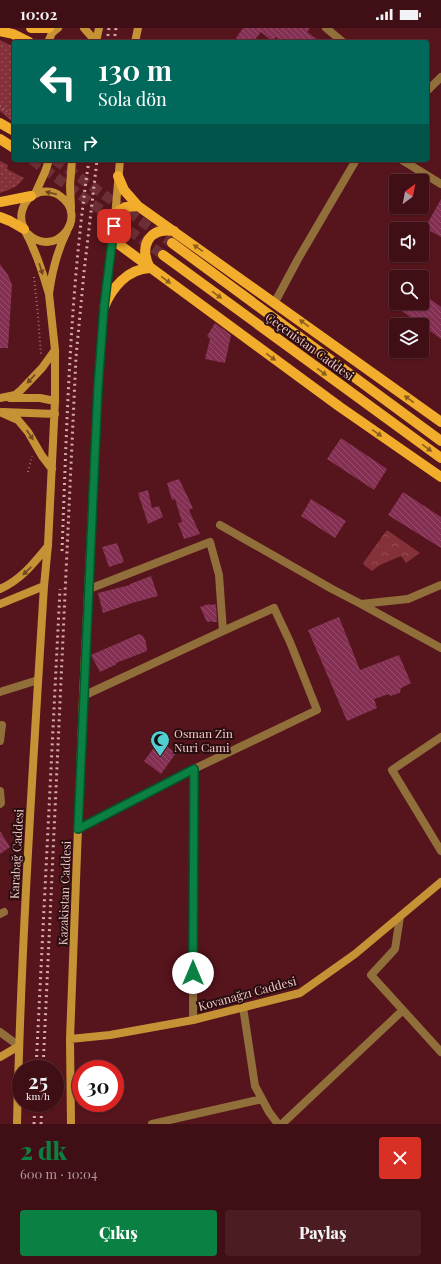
<!DOCTYPE html>
<html lang="tr">
<head>
<meta charset="utf-8">
<style>
	:root { --surface:#400f15; --page:#4b1d22; --text:#f1f3f6; --muted:#ae9ca0; --line:#592f34; --accent:#0b8043 }
	body { margin:0; font-family:"Playfair Display",serif; background:var(--page); color:var(--text); height:100vh; display:flex; flex-direction:column; font-size:15px; white-space:nowrap }
	* { box-sizing:border-box; margin:0 }
	p { font-size:13px; color:var(--muted) }
	.icon { flex:none; width:22px; height:22px; fill:none; stroke:currentColor; stroke-width:2; stroke-linecap:round; stroke-linejoin:round }
	.map { position:relative; height:1096px; overflow:hidden }
	.drawer { display:flex; flex-direction:column; background:var(--surface); flex:1 }
	.drawer>* { flex:none }
	.banner { position:absolute; left:12px; top:12px; width:417px; height:122px; border-radius:4px; box-shadow:0 1px 3px #0004,0 0 0 1px var(--line); background:#00695c; color:#fff; overflow:hidden }
	.needle { width:26px; rotate:32deg }
	.tools { position:absolute; left:389px; top:146px; display:grid; gap:8px }
	.tools a { display:grid; place-items:center; width:40px; height:40px; border-radius:4px; background:var(--surface); box-shadow:0 1px 3px #0004,0 0 0 1px var(--line); font-size:20px }
	.speed { position:absolute; left:12px; top:1032px; display:flex; gap:8px; font-size:20px; font-weight:700; text-align:center }
	.speed>* { display:grid; place-content:center; width:52px; height:52px; border-radius:50%; background:var(--surface); box-shadow:0 1px 3px #0004,0 0 0 1px var(--line); line-height:1 }
	.speed small { font-size:10px; font-weight:400 }
	.speed .limit { border:6px solid #d22; background:#fff; color:#111 }
	.pin { position:absolute; display:grid; place-items:center; width:34px; height:34px; color:#fff; margin:-17px; border-radius:8px; box-shadow:0 2px 6px #0006 }
	.me { position:absolute; width:44px; margin:-22px; rotate:0deg; stroke-linejoin:round; filter:drop-shadow(0 0 3px #0008) }
	.turn { display:flex; align-items:center; gap:14px; height:84px; padding:0 20px; font-size:18px }
	.turn .icon { width:52px; height:52px; stroke-width:2.5 }
	.turn b { display:block; font-size:28px; line-height:34px }
	.then { display:flex; align-items:center; height:38px; padding:0 20px; background:#0003; gap:8px; font-size:15px }
	.round { display:grid; place-items:center; flex:none; width:42px; height:42px; border-radius:4px; background:var(--page) }
	.headline { display:flex; align-items:center; justify-content:space-between; height:68px; padding:0 20px }
	h1 { font-size:24px; font-weight:800; line-height:30px; color:var(--accent) }
	.action { display:flex; gap:8px; margin-top:auto; padding:8px 20px }
	.action a { flex:1; height:46px; border-radius:4px; background:var(--accent); color:#fff; font-size:16px; font-weight:800; line-height:46px; text-align:center }
	.action a+a { background:var(--page); color:var(--text) }
	.status { display:flex; justify-content:space-between; align-items:center; height:28px; padding:0 20px; background:var(--surface); direction:ltr }
	.status svg { height:11px; fill:currentColor }
	.map>svg:first-child { display:block }
	.grass { fill:url(#grass-dots) }
	.park { fill:url(#park-crowns) }
	.building { fill:url(#building-back-hatch) }
	.lines { fill:none; stroke-linecap:round; stroke-linejoin:round }
	.primary-tunnel { stroke:#6d2f36; stroke-width:10; stroke-dasharray:10 5; stroke-linecap:butt }
	.path { stroke:#a56e73; stroke-width:2; stroke-dasharray:1 3; stroke-linecap:butt }
	.street { stroke:#906f3a; stroke-width:8 }
	.secondary { stroke:#c69236; stroke-width:8 }
	.primary { stroke:#f1ad2b; stroke-width:10 }
	.rail { stroke:#d7a9ab; stroke-width:3; stroke-dasharray:2 4; stroke-linecap:butt }
	.oneway { fill:#704921 }
	.oneway2 { fill:#8d5d1d }
	.route-casing { stroke:#07532c; stroke-width:10 }
	.route { stroke:#0b8043; stroke-width:7 }
	.labels { text-anchor:middle; dominant-baseline:central; stroke-width:4; stroke-linejoin:round; paint-order:stroke }
	.street-label { font-size:12px; fill:#f2c7c8; stroke:#290d0f }
	.poi-label { font-size:12px; fill:#f2c7c8; stroke:#290d0f; text-anchor:start }
</style>
</head>
<body>
<div class="status"><b>10:02</b><svg viewBox="0 0 49 12"><path d="M0 12V9h3v3zM5 12V6h3v6zM10 12V3h3v9zM15 12V0h3v12zM26 1h20v11H26zM47 4h2v5h-2z"/></svg></div>
<div class="map">
<svg width="441" height="1096" viewBox="0 0 441 1096">
	<defs>
		<pattern id="grass-dots" width="8" height="8" patternUnits="userSpaceOnUse"><rect width="8" height="8" fill="#853139"/><path d="M2 2h.1M6 6h.1" fill="none" stroke="#974d54" stroke-width="1.8" stroke-linecap="round"/></pattern>
		<pattern id="park-crowns" width="20" height="18" patternUnits="userSpaceOnUse"><rect width="20" height="18" fill="#853139"/><path d="M2 6a3 3 0 1 1 6 0M12 15a3 3 0 1 1 6 0" fill="none" stroke="#974d54"/></pattern>
		<pattern id="building-back-hatch" width="6" height="6" patternUnits="userSpaceOnUse"><rect width="6" height="6" fill="#843053"/><path d="M-1 5l2 2M0 0l6 6M5-1l2 2" fill="none" stroke="#964c6a"/></pattern>
	</defs>
	<rect width="100%" height="100%" fill="#56141c"/>
	<path class="grass" d="M0 12 14 19V95L0 83Z
		M0 133 8 137 7 141 24 150C18 159 9 162 0 165Z"/>
	<path class="park" d="M387 502 420 525 406 535 401 528 380 537 372 543 364 537 363 535Z"/>
	<path class="building" d="M243 0H310L307 4 321 14H281L276 9 272 13 261 4 253 14H242L236 10Z
		M441 171V209L425 200Z
		M0 236 8 247 12 257 8 320H0Z
		M422 265 441 279V311L391 275H422Z
		M215 295 231 307 225 335 205 331 210 311 207 308Z
		M341 410 387 441 374 462 327 431Z
		M179 451 193 480 189 482 200 506 184 511 178 495 182 494 175 471 172 472 167 455Z
		M148 462 152 480 159 478 163 489 148 496 138 465Z
		M403 464 441 489V520L388 487Z
		M311 471 346 493 335 510 301 488Z
		M117 515 124 534 109 539 102 519Z
		M151 548 158 568 132 575 103 585 98 565 130 557V556Z
		M209 576 211 577 216 576 217 594H212V593L207 594 200 579Z
		M339 589 360 642 399 627 411 655 401 660 400 665 390 668 389 666 374 671 377 680 347 693 308 602Z
		M139 606 143 608 146 614 147 623 116 635 117 636 100 644 91 627Z
		M159 713 176 725 161 746 144 733Z
		M0 803 10 819 0 826Z"/>
	<g class="lines">
		<path class="primary-tunnel" d="M32 132 163 227
			M55 132 172 215"/>
		<path class="path" d="M0 78 14 89
			M34 249 38 287 41 327
			M28 444 32 428"/>
		<path class="street" d="M326 0 343 14
			M427 63 441 49
			M402 132 441 156
			M275 274 298 231 356 132
			M220 497 332 561 361 576 408 571 441 557
			M89 561 210 514 219 547 223 603
			M361 576 441 620
			M0 664 38 652
			M441 709 392 742 441 823
			M0 713 2 697
			M0 763 1 775 0 776
			M78 801 194 741 317 682 290 614 274 580 223 603 83 668
			M0 886 4 884
			M400 889 395 921 371 947 441 1024
			M243 979 255 1058 269 1084 278 1096
			M193 992 194 741
			M0 1004 19 1018
			M152 1096 262 1071
			M282 1096 403 982"/>
		<path class="secondary" d="M84 0 91 8 94 14
			M48 14 52 5 58 0
			M96 14 99 0
			M135 14 138 0
			M35 166 45 144 49 132
			M71 180 70 158 72 132
			M27 205C55 233 90 188 60 168 55 164 47 163 40 164 31 167 24 174 22 183 21 187 21 191 22 195 24 203 30 211 33 220 40 235 44 250 49 266 52 243 57 223 67 203
			M0 370 15 367 21 362 42 340 55 322
			M10 370H40L55 373
			M0 384 18 392 28 404 42 428 52 441
			M3 384 55 386
			M0 561C21 552 34 535 48 518
			M0 576 44 558
			M70 1011 110 1007 193 992 300 965 355 926 441 854
			M0 1029 19 1018
			M17 1096C21 916 33 737 44 558L48 517 55 373V322L49 266
			M71 1096 70 1011 83 668 98 359 104 279 113 212 120 132"/>
		<path class="primary" d="M31 0H49
			M0 3 13 6 29 14
			M0 95 14 103
			M0 111 14 120
			M118 148 124 162 138 178 441 394
			M0 174 31 168
			M115 185 126 179 138 178
			M0 189 10 193 24 201
			M113 212 340 379 441 449
			M172 215 441 413
			M163 227 441 430
			M104 279C112 260 127 241 150 240 139 219 148 199 174 203"/>
		<path class="rail" d="M107 14 109 0
			M114 14 116 0
			M62 523C67 392 70 261 89 132
			M36 1041 60 561
			M43 1041 76 329 84 244 97 132
			M34 1096 35 1075
			M41 1096 42 1075"/>
	</g>
	<defs><path id="oneway-solid" d="M-6-.8H1V-3.2L6.5 0L1 3.2V.8H-6Z"/></defs>
	<g class="oneway">
		<use href="#oneway-solid" transform="translate(51 165) rotate(-167)"/>
		<use href="#oneway-solid" transform="translate(41 241) rotate(72)"/>
		<use href="#oneway-solid" transform="translate(31 351) rotate(133)"/>
		<use href="#oneway-solid" transform="translate(30 407) rotate(56)"/>
		<use href="#oneway-solid" transform="translate(27 543) rotate(136)"/>
	</g>
	<g class="oneway2">
		<use href="#oneway-solid" transform="translate(198 220) rotate(-145)"/>
		<use href="#oneway-solid" transform="translate(166 252) rotate(36)"/>
		<use href="#oneway-solid" transform="translate(217 267) rotate(36)"/>
		<use href="#oneway-solid" transform="translate(304 295) rotate(-144)"/>
		<use href="#oneway-solid" transform="translate(271 329) rotate(36)"/>
		<use href="#oneway-solid" transform="translate(322 344) rotate(36)"/>
		<use href="#oneway-solid" transform="translate(409 371) rotate(-144)"/>
		<use href="#oneway-solid" transform="translate(377 405) rotate(34)"/>
		<use href="#oneway-solid" transform="translate(427 420) rotate(36)"/>
	</g>
	<g class="lines">
		<g class="route-casing">
			<path id="route" d="M114 198 104 279 98 359 78 801 194 741 193 945"/>
		</g>
		<use href="#route" class="route"/>
	</g>
	<defs>
		<g id="mosque-pin" transform="scale(1)"><path d="M0 17L-7.5 6A9.5 9.5 0 1 1 7.5 6Z" fill="#52cdd0" stroke="#290d0f"/><path d="M3.5-4.9A6 6 0 1 0 3.5 4.9A5 5 0 1 1 3.5-4.9Z" fill="#111"/></g>
	</defs>
	<g fill-rule="evenodd">
		<use href="#mosque-pin" x="160" y="712"/>
	</g>
	<g class="labels">
		<g class="street-label">
			<text transform="translate(310 318) rotate(36)">Çeçenistan Caddesi</text>
			<text transform="translate(16 826) rotate(-87)">Karabağ Caddesi</text>
			<text transform="translate(64 865) rotate(-88)">Kazakistan Caddesi</text>
			<text transform="translate(247 965) rotate(-15)">Kovanağzı Caddesi</text>
		</g>
		<g class="poi-label">
			<text x="174" y="705">Osman Zin<tspan x="174" dy="14">Nuri Cami</tspan></text>
		</g>
	</g>
</svg>
<div class="tools">
<a><svg class="needle" viewBox="-14 -14 28 28"><path d="M0-13l5 13h-10z" fill="#e53935"/><path d="M0 13l5-13h-10z" fill="#ae9ca0"/></svg></a>
<a><svg class="icon" aria-label="sound" viewBox="0 0 24 24"><path d="M4 9h4l5-4v14l-5-4H4zM17 9q2 3 0 6"/></svg></a>
<a><svg class="icon" aria-label="search" viewBox="0 0 24 24"><circle cx="10" cy="10" r="6"/><path d="M15 15l6 6"/></svg></a>
<a><svg class="icon" aria-label="layers" viewBox="0 0 24 24"><path d="M12 4l9 5-9 5-9-5zM3 14l9 5 9-5"/></svg></a>
</div>
<div class="speed"><div>25<small>km/h</small></div><div class="limit">30</div></div>
<div class="pin" style="left:114px;top:198px;background:#d93025"><svg class="icon" aria-label="arrive" viewBox="0 0 24 24"><path d="M6 21V4h12l-3 4 3 4H6"/></svg></div>
<svg class="me" style="left:193px;top:945px" viewBox="-20 -20 40 40"><circle r="19" fill="#fff"/><path d="M0-13L10 11 0 6-10 11z" fill="#0b8043"/></svg>
<div class="banner">
<div class="turn"><svg class="icon" aria-label="left" viewBox="0 0 24 24"><path d="M17 20v-9H6M10 6l-5 5 5 5"/></svg><div><b>130 m</b>Sola dön</div></div>
<div class="then">Sonra<svg class="icon" aria-label="right" viewBox="0 0 24 24"><path d="M7 20v-9h11M14 6l5 5-5 5"/></svg></div>
</div>
</div>
<section class="drawer">
<div class="headline"><div><h1>2 dk</h1><p>600 m · 10:04</p></div><a class="round" style="background:#d93025;color:#fff"><svg class="icon" aria-label="close" viewBox="0 0 24 24"><path d="M6 6l12 12M18 6L6 18"/></svg></a></div>
<div class="action"><a>Çıkış</a><a>Paylaş</a></div>
</section>
</body>
</html>
